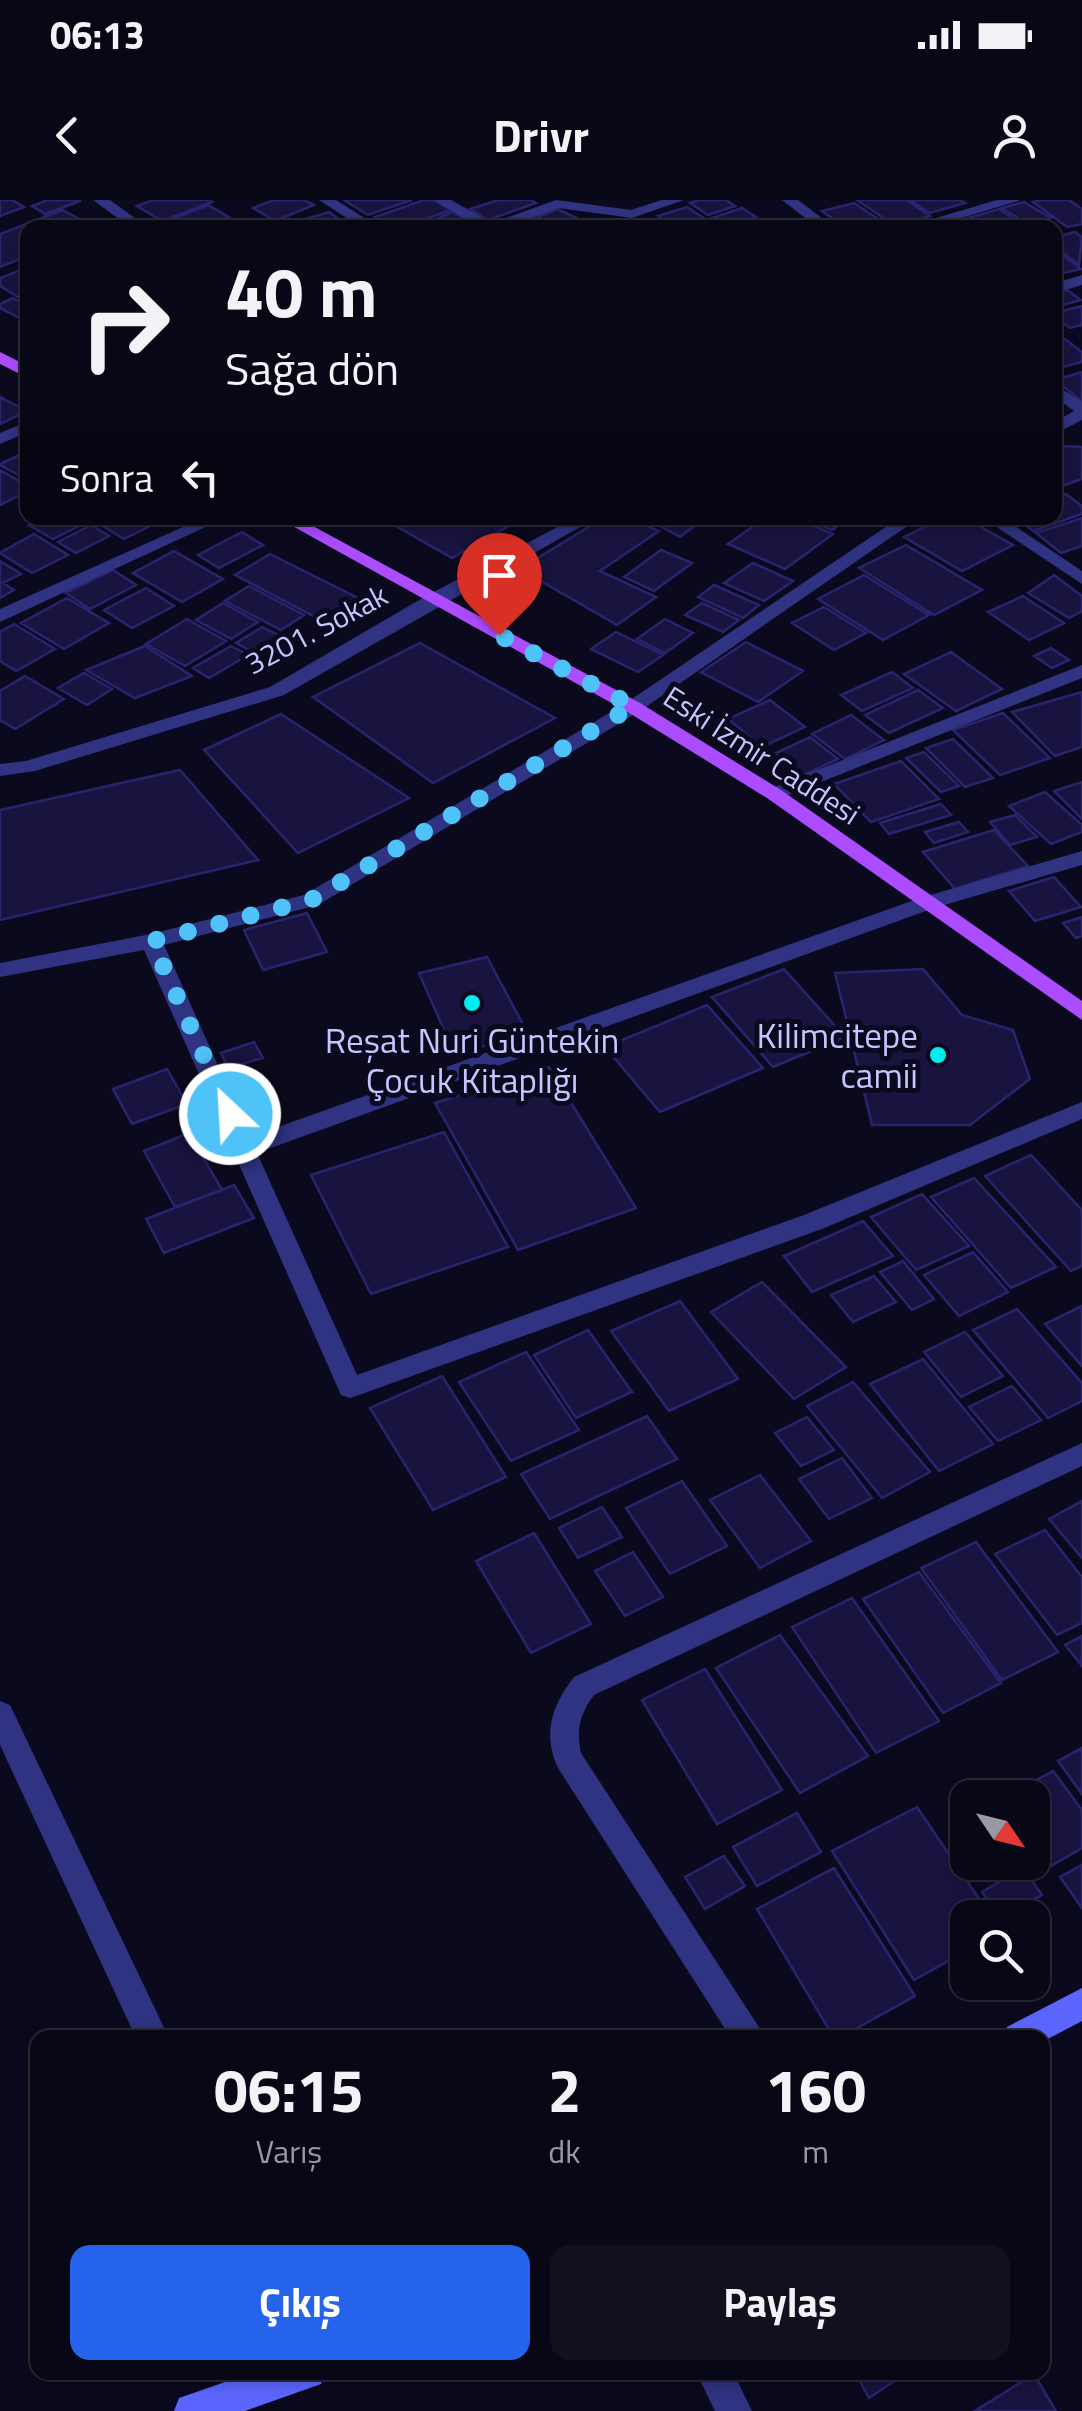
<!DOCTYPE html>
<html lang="tr">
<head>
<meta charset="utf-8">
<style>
	:root { --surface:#080716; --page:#11101f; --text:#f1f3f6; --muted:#9899a1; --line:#292835; --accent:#2563eb }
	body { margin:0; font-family:"Titillium Web",sans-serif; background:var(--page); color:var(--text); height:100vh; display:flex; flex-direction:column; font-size:38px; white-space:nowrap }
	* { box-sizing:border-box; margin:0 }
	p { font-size:32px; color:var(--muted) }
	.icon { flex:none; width:55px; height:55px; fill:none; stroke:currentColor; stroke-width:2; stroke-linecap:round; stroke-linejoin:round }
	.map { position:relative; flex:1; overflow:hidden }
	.side { position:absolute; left:30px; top:1830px; width:1020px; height:350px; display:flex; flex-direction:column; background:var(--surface); border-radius:20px; box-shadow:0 5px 15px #0003,0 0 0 2px var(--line) }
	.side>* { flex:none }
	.guide { position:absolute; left:20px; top:20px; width:1042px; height:305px; border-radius:20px; box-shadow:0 5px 15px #0003,0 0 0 2px var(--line); background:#080716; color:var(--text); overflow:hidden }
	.needle { width:65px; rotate:125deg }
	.fabs { position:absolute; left:950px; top:1580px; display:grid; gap:20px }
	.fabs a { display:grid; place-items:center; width:100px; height:100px; border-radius:20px; background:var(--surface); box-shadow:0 5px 15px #0003,0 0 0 2px var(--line); font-size:50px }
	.pin { position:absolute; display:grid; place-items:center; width:85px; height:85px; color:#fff; margin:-102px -42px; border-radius:50% 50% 50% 0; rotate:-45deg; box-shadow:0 0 10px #0007 }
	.pin .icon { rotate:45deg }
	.me { position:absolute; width:110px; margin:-55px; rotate:335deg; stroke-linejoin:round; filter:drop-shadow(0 0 8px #0008) }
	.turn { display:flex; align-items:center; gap:35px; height:210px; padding:0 40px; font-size:45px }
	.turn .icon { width:130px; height:130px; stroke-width:2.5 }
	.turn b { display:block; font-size:70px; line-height:85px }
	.then { display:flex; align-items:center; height:95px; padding:0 40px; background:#0003; gap:20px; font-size:38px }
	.eta { display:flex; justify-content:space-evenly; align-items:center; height:170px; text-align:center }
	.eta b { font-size:60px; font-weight:700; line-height:70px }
	.action { display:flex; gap:20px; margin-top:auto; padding:20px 40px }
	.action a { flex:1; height:115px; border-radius:20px; background:var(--accent); color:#fff; font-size:40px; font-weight:700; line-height:115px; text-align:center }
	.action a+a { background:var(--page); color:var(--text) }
	.status { display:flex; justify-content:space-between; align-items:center; height:70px; padding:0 50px; background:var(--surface); direction:ltr }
	.status svg { height:28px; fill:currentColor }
	header { display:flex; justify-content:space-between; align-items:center; height:130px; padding:0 40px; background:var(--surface); font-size:45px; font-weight:700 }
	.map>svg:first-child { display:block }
	.building { fill:#19143f; stroke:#2b236e; stroke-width:2.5 }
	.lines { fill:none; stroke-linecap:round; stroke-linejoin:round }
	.street { fill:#2f3381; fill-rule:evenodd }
	.secondary { fill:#5c66ff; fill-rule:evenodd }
	.primary { fill:#ac4cff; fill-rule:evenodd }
	.route { stroke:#4fc3f7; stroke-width:18; stroke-dasharray:0 32.4 }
	.poi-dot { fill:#00edf0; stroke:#0b091d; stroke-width:4 }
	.labels { text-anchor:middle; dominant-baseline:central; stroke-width:10; stroke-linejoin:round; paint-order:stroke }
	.far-street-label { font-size:30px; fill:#c6c5ff; stroke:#0b091d }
	.poi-label { font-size:35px; fill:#c6c5ff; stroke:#0b091d; text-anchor:end }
</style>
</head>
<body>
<div class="status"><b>06:13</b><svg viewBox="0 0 49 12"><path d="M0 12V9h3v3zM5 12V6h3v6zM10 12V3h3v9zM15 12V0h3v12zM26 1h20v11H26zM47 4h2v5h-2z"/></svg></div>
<header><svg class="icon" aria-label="back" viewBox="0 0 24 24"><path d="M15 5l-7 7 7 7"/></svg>Drivr<svg class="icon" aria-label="person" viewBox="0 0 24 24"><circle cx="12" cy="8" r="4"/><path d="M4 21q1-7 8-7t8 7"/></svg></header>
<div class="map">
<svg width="1082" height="2211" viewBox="0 0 1082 2211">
	<rect width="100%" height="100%" fill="#0b091d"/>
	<path class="building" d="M0 0H12L24 7 0 16Z
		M48 0H79L80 1 45 14 32 6Z
		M153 0H208L212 2 162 21 137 6Z
		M274 0H304L314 5 275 21 253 8Z
		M344 0H412L368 15Z
		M424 0H434L451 10 401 28H392L375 17Z
		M498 0H531L536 3 488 20 470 9Z
		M699 0H726L735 6 708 15 690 3Z
		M857 0H906L930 16 895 26Z
		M910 0H960L965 3 930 13Z
		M1042 0H1069L1082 9V24L1067 27 1033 2Z
		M1024 2 1051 18 1029 25 1002 8Z
		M854 3 890 27 845 28 822 11Z
		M208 5 229 17 201 28 157 25Z
		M687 7 705 19 676 28 658 16Z
		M742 8 756 17 727 27 712 18Z
		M557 9 598 28H534L525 23Z
		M999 9 1028 28H978L965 19Z
		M63 10 95 28H28V56L0 67V34Z
		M329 12 344 23 333 28H275Z
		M452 12 480 26 417 28Z
		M1075 32 1082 37 1079 65 1055 47V37Z
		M1055 49 1081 69 1055 75Z
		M28 67V103L0 86V78Z
		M1067 90 1081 100 1055 107V94Z
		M13 98 28 106V122L0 108V104Z
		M1082 106V125L1070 128 1055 117V113Z
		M1065 139 1082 152V162L1055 169V142Z
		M1082 172V201L1055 180Z
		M0 197 27 211 0 224Z
		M1061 246 1082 247V279L1065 285 1055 278V248Z
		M28 251V280L0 265V264Z
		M0 270 28 286V291L0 305Z
		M1066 294 1082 306V314L1033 331 1017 318H1055V298Z
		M43 318H79L87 322 53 339 29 325Z
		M90 318H166L124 339Z
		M382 318H494L509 326 452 358Z
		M603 318H629L659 331 600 371 656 397 617 425 520 369Z
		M646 318H705L680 337Z
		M765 318H795L833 334 785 369 728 344Z
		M803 318H837L844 321 832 330Z
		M942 318H965L1013 345 962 371 904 337Z
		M1082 318V346L1061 353 1036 333Z
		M91 325 109 336 76 353 58 342Z
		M242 332 263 345 219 368 198 355Z
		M34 334 68 355 32 373 0 353Z
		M906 345 982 390 934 415 859 368Z
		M661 350 692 363 654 391 624 377Z
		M174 351 223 379 182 402 133 373Z
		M270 354 372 405 336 428 235 375Z
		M0 361 21 374 3 383 14 390 0 398Z
		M753 363 793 381 764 401 724 383Z
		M113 370 136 385 90 409 66 393Z
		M864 375 929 415 883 440 818 399Z
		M1054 375 1082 396V411L1069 418 1028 393Z
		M714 385 759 405 743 418 698 397Z
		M249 386 304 415 281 430 225 401Z
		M146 388 174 406 132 428 104 410Z
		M1023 396 1064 423 1029 440 988 412Z
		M67 398 109 423 64 449 21 423Z
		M223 403 258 422 231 439 196 420Z
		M702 403 739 420 723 432 685 415Z
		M824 407 866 433 834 450 792 423Z
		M187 419 226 441 185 466 146 444Z
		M665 419 693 433 665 453 637 439Z
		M14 424 55 449 16 471 0 461V432Z
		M262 427 286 439 260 456 236 443Z
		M616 432 663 455 638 472 591 449Z
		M746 442 803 471 758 502 701 472Z
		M420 443 555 518 433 583 313 497Z
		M145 446 192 476 135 498 86 470Z
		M231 446 248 455 209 478 193 468Z
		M1051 448 1069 460 1052 468 1034 456Z
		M951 452 1002 489 956 511 904 474Z
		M892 472 913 488 862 511 841 495Z
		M84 473 112 489 87 505 58 488Z
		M25 476 64 499 15 529 0 520V491Z
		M918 490 943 508 889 533 865 515Z
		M1082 492V547L1055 556 1012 512Z
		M770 500 805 527 762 547 728 519Z
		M1003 513 1050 558 1000 575 953 530Z
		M281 514 409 598 298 653 204 550Z
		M851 515 884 540 845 559 812 534Z
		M810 537 838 559 804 575 776 553Z
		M953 539 993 578 965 587 926 548Z
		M924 552 959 586 941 592 906 558Z
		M901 561 939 599 871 622 834 584Z
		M180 570 258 660 0 720V610Z
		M1082 582V619L1054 591Z
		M1045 592 1082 625V632L1051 644 1009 606Z
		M941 604 951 615 889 634 880 623Z
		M1015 615 1037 637 1010 645 990 622Z
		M959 622 968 632 934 643 925 632Z
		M994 630 1028 666 955 689 923 652Z
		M1054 677 1081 707 1035 721 1009 691Z
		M307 713 327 752 263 770 244 730Z
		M1082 717V736L1076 738 1063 723Z
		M487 757 527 832 455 855 419 773Z
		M784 769 845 837 773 867 712 797Z
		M923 769 962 815 1013 830 1030 879 970 925H872L835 773Z
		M707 805 763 868 660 912 605 847Z
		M254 842 263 858 228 868 221 853Z
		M549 867 636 1008 518 1050 435 903Z
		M167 869 187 904 132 924 113 889Z
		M444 932 508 1047 371 1094 311 975Z
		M189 933 222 990 175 1007 144 951Z
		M1031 955 1082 1010V1066L1071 1071 985 976Z
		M974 978 1056 1067 1011 1088 931 997Z
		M234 985 254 1018 164 1053 146 1019Z
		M922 994 969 1046 916 1070 871 1017Z
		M863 1021 893 1056 812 1092 784 1056Z
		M973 1052 1008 1092 959 1116 924 1075Z
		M903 1061 934 1099 912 1110 880 1072Z
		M874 1076 896 1102 853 1122 831 1095Z
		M762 1082 846 1167 794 1199 711 1112Z
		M680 1101 738 1179 669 1211 611 1131Z
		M1082 1106V1166L1045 1124Z
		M1017 1109 1082 1183V1201L1048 1218 973 1130Z
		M588 1130 632 1192 576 1218 534 1155Z
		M965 1132 1003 1176 961 1197 924 1152Z
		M526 1152 579 1230 511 1261 459 1182Z
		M923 1159 993 1244 939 1271 870 1184Z
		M442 1176 506 1277 433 1310 370 1208Z
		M853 1182 930 1272 882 1298 807 1206Z
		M1012 1186 1041 1220 998 1241 969 1207Z
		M647 1216 677 1259 550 1319 521 1274Z
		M807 1217 834 1250 801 1266 775 1233Z
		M842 1258 872 1298 829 1319 799 1279Z
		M760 1275 811 1341 760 1368 710 1300Z
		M682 1281 727 1346 670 1374 626 1308Z
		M1082 1301V1358L1049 1319Z
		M602 1307 622 1337 578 1358 559 1328Z
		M1045 1330 1082 1377V1423L1057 1435 995 1354Z
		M534 1333 591 1424 531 1453 476 1361Z
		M976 1342 1058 1452 1002 1480 921 1368Z
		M633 1352 663 1397 625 1416 595 1371Z
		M919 1372 1001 1483 943 1513 863 1399Z
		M852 1398 939 1521 876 1553 792 1427Z
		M780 1435 868 1556 800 1593 716 1468Z
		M1082 1436V1466L1065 1445Z
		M705 1469 782 1590 717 1624 642 1500Z
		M1082 1548V1594L1058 1561Z
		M1053 1571 1082 1610V1648L1049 1667 1032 1644V1598H1003Z
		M917 1607 992 1718H968V1750L914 1780 832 1651Z
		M797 1613 821 1652 757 1686 733 1647Z
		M724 1656 745 1686 705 1709 685 1677Z
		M1082 1665V1708L1060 1677Z
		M834 1668 915 1796 839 1838H834L757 1709Z
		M1023 1668 1042 1695 1001 1718 982 1692Z
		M855 2172H908L869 2198Z
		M1034 2174 1056 2211H975Z"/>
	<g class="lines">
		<path class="street" d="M93 0H110L149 28H131Z
			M319 0H336L380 28H362Z
			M434 0H451L492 23 556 0 631 10 662 0H684L632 18 558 8 506 28H479Z
			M782 0H798L835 28H818Z
			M997 0H1021L928 28H902Z
			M1082 75V85L1055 93V83Z
			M1055 185 1082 201V220L1055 234V222L1074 211 1055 197Z
			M28 221V232L0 244V233Z
			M203 318H225L0 422V409Z
			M575 318H596L284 495 35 571 0 576V564L26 561 270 487 426 396Z
			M899 318H919L640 511 318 705 164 745 250 937 920 698 1082 651V665L934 708 257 953 357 1175 804 1015 1082 902V919L822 1029 359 1195 350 1198 341 1195 144 750 0 777V763L151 734 304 695 626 503Z
			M983 318H1003L1082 371V384Z
			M1082 465V478L781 598H767L764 594 767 590Z
			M1082 1243V1266L594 1495C580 1514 576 1529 581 1553L766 1838H731L558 1568C542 1534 552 1505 574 1477Z
			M0 1501 10 1505 169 1838H136L0 1545Z
			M696 2172H733L752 2211H715Z"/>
		<path class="secondary" d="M1082 1788V1821L1042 1842V1838H1002L1007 1827Z
			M254 2172H326L321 2184 245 2211H174L179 2198Z"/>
		<path class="primary" d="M0 152 28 166V178L0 164Z
			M278 318H298L640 503 781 590 1082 801V820L767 598 626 511Z"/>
	</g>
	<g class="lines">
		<path class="route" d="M230 914 152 741 311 700 633 506 499 435"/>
	</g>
	<g class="poi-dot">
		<circle cx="472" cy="803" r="10"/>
		<circle cx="938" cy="855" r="10"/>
	</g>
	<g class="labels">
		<g class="far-street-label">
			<text transform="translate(316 429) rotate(-28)">3201. Sokak</text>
			<text transform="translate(762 555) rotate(33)">Eski İzmir Caddesi</text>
		</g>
		<g class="poi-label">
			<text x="918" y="835">Kilimcitepe<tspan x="918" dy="40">camii</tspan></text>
			<text x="472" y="840" text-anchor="middle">Reşat Nuri Güntekin<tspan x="472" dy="40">Çocuk Kitaplığı</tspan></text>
		</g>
	</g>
</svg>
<div class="fabs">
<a><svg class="needle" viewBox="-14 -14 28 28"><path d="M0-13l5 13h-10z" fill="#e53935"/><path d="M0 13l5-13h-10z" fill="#9899a1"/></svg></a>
<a><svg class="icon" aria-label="search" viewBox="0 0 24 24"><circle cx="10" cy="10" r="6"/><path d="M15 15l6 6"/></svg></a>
</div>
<div class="pin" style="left:499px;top:435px;background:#d93025"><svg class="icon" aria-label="arrive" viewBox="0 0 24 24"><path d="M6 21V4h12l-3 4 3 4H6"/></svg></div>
<svg class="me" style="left:230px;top:914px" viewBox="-20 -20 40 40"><circle r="17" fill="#4fc3f7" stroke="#fff" stroke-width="3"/><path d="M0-11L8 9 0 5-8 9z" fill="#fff"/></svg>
<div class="guide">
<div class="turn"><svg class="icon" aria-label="right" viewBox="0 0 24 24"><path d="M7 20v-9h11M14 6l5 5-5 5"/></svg><div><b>40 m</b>Sağa dön</div></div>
<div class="then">Sonra<svg class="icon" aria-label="left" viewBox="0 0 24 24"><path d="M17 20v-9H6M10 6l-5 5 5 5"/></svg></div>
</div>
<section class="side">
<div class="eta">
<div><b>06:15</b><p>Varış</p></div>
<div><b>2</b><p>dk</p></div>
<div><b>160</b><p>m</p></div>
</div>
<div class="action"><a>Çıkış</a><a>Paylaş</a></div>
</section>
</div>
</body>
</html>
